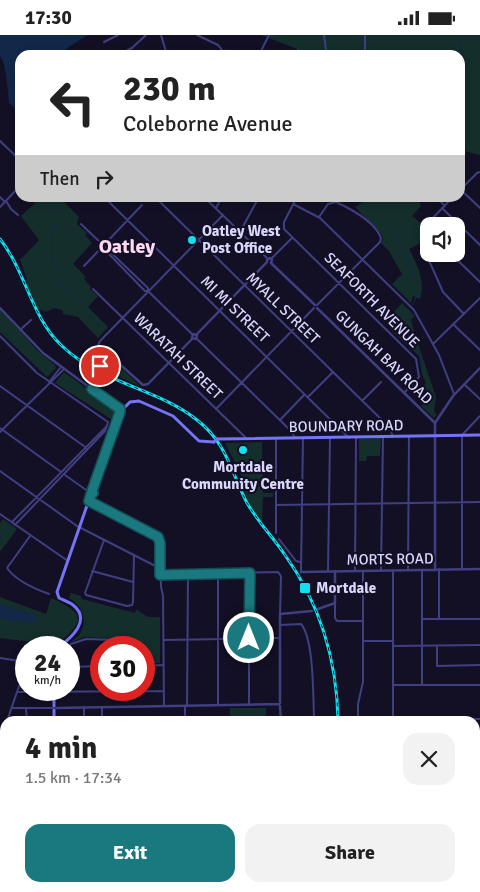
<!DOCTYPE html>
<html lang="en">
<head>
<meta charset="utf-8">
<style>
	:root { --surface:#fff; --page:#f2f2f2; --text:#222; --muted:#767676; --accent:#1a787f }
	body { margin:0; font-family:Signika,sans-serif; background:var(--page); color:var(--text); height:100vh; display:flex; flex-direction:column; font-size:19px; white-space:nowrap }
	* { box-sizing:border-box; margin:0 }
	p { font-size:16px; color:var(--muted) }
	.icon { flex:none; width:28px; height:28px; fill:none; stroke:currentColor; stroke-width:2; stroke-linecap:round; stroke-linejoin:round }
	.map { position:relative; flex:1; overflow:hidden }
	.drawer { position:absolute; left:0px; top:681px; width:480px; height:176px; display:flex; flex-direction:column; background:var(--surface); border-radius:15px 15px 0 0; box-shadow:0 2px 8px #0003 }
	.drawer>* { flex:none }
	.banner { position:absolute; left:15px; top:15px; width:450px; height:152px; border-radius:15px; box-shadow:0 2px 8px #0003; background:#fff; color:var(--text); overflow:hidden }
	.buttons { position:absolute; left:420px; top:182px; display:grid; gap:10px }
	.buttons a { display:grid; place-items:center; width:45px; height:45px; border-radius:10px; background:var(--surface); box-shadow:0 2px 8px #0003; font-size:25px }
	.speed { position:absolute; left:15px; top:601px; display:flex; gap:10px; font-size:25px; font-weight:700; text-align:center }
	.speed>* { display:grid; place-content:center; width:65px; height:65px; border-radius:50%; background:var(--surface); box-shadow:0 2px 8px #0003; line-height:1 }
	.speed small { font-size:12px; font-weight:400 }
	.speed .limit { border:8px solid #d22; background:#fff; color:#111 }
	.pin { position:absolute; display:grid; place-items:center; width:42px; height:42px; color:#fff; margin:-21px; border:2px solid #fff; border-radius:50%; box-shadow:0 1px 5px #0007 }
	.me { position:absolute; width:55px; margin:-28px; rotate:0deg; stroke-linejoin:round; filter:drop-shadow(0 0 4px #0008) }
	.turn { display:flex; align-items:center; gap:18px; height:105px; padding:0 25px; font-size:22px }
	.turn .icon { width:65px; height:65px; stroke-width:2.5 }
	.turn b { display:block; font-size:35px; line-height:42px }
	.then { display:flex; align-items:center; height:48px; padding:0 25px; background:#0003; gap:10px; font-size:19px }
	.round { display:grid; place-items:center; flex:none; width:52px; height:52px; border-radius:15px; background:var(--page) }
	.headline { display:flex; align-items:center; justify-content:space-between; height:85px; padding:0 25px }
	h1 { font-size:30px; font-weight:700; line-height:38px }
	.primary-button { display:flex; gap:10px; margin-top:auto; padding:10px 25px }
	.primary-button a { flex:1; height:58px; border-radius:15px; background:var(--accent); color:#fff; font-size:20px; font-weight:700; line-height:58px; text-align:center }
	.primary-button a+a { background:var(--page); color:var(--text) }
	.status { display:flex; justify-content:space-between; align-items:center; height:35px; padding:0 25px; background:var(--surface); direction:ltr }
	.status svg { height:14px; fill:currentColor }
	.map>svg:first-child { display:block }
	.green { fill:#142e2c }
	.water { fill:#122848 }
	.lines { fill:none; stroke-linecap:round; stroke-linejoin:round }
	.stream { stroke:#122848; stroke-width:1 }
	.minor { stroke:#3f3f81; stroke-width:2 }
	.tertiary { stroke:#3f3f81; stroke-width:2.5 }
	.secondary { stroke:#7475f6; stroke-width:3 }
	.primary { stroke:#ba65f5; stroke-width:4 }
	.rail-casing { stroke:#10e1f0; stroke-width:3 }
	.rail { stroke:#131025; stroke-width:1; stroke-dasharray:4; stroke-linecap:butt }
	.secondary-bridge { stroke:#7475f6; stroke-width:3 }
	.route-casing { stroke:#114e53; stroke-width:12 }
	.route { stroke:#1a787f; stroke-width:9 }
	.poi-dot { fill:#10e1f0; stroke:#131025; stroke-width:2 }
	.labels { text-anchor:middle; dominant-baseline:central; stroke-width:4.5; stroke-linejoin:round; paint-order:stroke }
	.poi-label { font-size:15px; font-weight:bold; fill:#dad7fc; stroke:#131025; text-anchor:start }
	.street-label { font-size:15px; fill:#dad7fc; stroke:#131025 }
	.district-label { font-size:20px; font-weight:bold; fill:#fdd9f1; stroke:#131025 }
</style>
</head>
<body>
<div class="status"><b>17:30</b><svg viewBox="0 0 49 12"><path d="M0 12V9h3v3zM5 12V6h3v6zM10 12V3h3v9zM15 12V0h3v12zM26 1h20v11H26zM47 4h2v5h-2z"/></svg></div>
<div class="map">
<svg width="480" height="857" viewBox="0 0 480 857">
	<rect width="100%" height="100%" fill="#131025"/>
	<path class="green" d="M261 0H480V120L460 115V20H313Z
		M30 163H61L63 166 79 182 77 189 87 198 85 200 92 208 73 229 86 242 84 244 91 252 90 254 98 261 88 272 108 292 98 303 78 282 63 279 62 275 54 273 46 277 37 273 26 249 27 244 20 225 39 205 21 181 35 168Z
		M369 163H418L421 171 412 181 422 189 423 198 426 203 419 209 409 214C417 230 426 246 420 264L413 261 411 268 392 249 402 239 389 216 381 208 383 204 382 200 355 172Z
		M402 268 415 281 410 285 436 362 434 377 437 380 434 383 421 371 431 361 423 352 426 348 422 339 419 321 391 295 401 285 393 278Z
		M0 274 39 317 55 330 56 333 47 342 0 297Z
		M114 327H115L141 352 105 335Z
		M64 337 86 353 88 359C94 360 115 370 116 377 117 379 114 384 114 386L55 348Z
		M381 403 380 421H367L366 426H359V404Z
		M262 407 263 458H273V462H263L262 488 248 467 240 437 225 408Z
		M3 484 17 494 0 517V488Z
		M71 558 81 561 82 564 135 578 136 574 148 582H160V628H144V612H122L118 604 84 602 70 608C73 605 79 601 81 597 88 583 81 570 69 563Z
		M0 562 46 579 51 563C82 577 88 584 60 607L41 603 34 604 32 607 0 603Z
		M230 673H266V686H230Z"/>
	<path class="water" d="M0 0H88L67 13 62 20H20V78L9 68C8 57 6 26 0 21Z
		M0 568C5 572 25 577 33 579L36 581V587C31 589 7 585 0 583Z"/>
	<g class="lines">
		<path class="stream" d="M458 0 462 16 460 27
			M57 162C53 190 46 221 59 247 64 255 74 261 81 269 89 277 95 287 103 295
			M396 202 418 246 417 259 413 270
			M411 277 410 282 423 334
			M0 504 11 490
			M0 855 5 857"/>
		<path class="minor" d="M161 0 167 20
			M197 0 218 10 222 15
			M324 0 326 15 330 20
			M104 7 118 0
			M118 20 132 13 146 0
			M203 20C218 15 232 13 246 20
			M259 20 269 0
			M296 20 298 15
			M335 20H338
			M361 20 365 15V0
			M0 106 20 125
			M460 148 464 152
			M460 155 477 138 480 137
			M461 155 480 173
			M0 162 5 167
			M104 162 349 403
			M155 162 390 393 393 402
			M204 162 268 224
			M297 162 284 187V194L416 324 419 342 404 358
			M436 162 445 171
			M6 166 11 174 18 180
			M293 169 320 183 414 275 439 320 454 359
			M0 172 20 151
			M216 173 222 162
			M442 173 480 210
			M81 189 148 253V256L193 300
			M240 197 259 162
			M429 197 426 194V190L453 162
			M429 203 423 212 443 257 464 279
			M103 211 104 214 140 251 145 256H148
			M451 219 480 247
			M271 224 292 203
			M84 231 142 170
			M93 254 245 402
			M317 270 380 207 381 203C375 187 351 174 336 167L328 169 319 182
			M454 290 480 315
			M20 295 31 285
			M0 301 37 338 108 387 105 396 15 490
			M196 303 291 396 295 403
			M433 309 480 263
			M102 333 98 328 95 317 100 306 223 180
			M49 347 61 332
			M464 349 480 364
			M0 351 88 414
			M308 362 333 337
			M362 366 381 347
			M216 374 314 273
			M280 385 304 360
			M0 393 61 437
			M0 397 64 334
			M0 436 77 491 171 539
			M65 440 89 457
			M89 466 157 501 160 505 161 552 163 561 164 671
			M276 470 480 467
			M0 479 68 526
			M12 487 107 391
			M276 498V404
			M30 501 7 533C16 546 35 554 49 559
			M279 504 296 526 300 527
			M104 505 85 558 86 560 127 571 132 570 133 567 134 520
			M439 534V584
			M462 534V400L480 381
			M355 535 356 403
			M381 535 383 402
			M408 535 409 402
			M422 535V650
			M92 536 133 547
			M301 536 303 403
			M328 536 330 404
			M161 540 278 537 281 541 280 579
			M335 568V583L337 586H363
			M423 584H480
			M280 590 301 589C314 604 313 661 314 682
			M164 605 280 603
			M364 606H393
			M71 609 86 604 115 605 121 612
			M393 611 480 610
			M437 611V631L480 630
			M33 612 35 607 39 606 54 608
			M0 623 26 627
			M144 631 164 630
			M69 632 101 631
			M393 650H480
			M17 657 164 656
			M218 670V538
			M249 670V538
			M187 671 188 539
			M84 672V686
			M102 672V686
			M12 673H53
			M26 674 27 686
			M281 683 334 682
			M393 685V535
			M7 686 26 631
			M185 686V671
			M358 686V669L363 647V537
			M358 686 480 684
			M0 706 5 692
			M475 719H480
			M0 731H5
			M475 754 480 753
			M477 754 478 810
			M0 792V819
			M114 852V857
			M140 852V857
			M142 852V857
			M170 852V857
			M227 852V857
			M265 852V857
			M382 855H480
			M87 857 88 852"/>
		<path class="tertiary" d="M267 227V225L270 223 272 225 271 228
			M271 228 315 270
			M0 273 43 318 120 375
			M317 273 435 388
			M193 299 197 300 196 304 192 303Z
			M196 300 267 227
			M92 354C98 342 101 328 114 324L143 350 148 349 193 303
			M435 535V388L453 361 480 333
			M301 537 480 534
			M318 574 335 568V536
			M280 668V579L312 576
			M280 671 281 686
			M56 673 279 669
			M0 820H5"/>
		<path class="secondary" d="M122 375 130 367 139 366 173 381 199 406 214 407
			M217 404 480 400
			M92 456 120 377
			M59 612C71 603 92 585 73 570 69 567 63 565 59 563L57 557 91 459
			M54 655V671
			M54 686V675
			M475 811 480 810
			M52 857 53 852
			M296 857 298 852"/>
		<path class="primary" d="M475 740 480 733
			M380 857 383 852"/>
		<g class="rail-casing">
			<path id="rail" d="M0 204C26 237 31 282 62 311 102 349 157 353 197 385 227 408 231 437 247 468 258 487 273 502 285 520 320 569 337 625 338 686
				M289 857 290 852"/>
		</g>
		<use href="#rail" class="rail"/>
		<path class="secondary-bridge" d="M214 407 217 404"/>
	</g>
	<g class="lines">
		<g class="route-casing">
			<path id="route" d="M100 331 102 333 92 354 120 374V377L92 456 93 458 91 459 89 466 158 502 160 508V540L250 538 249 603"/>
		</g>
		<use href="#route" class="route"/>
	</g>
	<g class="poi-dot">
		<circle cx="192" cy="205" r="5"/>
		<circle cx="243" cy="415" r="5"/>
		<rect x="299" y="547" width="12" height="12" rx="2.5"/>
	</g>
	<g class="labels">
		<g class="poi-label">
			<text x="202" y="196">Oatley West<tspan x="202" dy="17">Post Office</tspan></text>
			<text x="243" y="432" text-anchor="middle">Mortdale<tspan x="243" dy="17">Community Centre</tspan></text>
			<text x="316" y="553">Mortdale</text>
		</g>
		<g class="street-label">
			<text transform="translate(372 265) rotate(45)">SEAFORTH AVENUE</text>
			<text transform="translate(283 273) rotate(44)">MYALL STREET</text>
			<text transform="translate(235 274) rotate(44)">MI MI STREET</text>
			<text transform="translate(178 321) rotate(44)">WARATAH STREET</text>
			<text transform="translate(384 322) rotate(44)">GUNGAH BAY ROAD</text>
			<text transform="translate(346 391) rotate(-1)">BOUNDARY ROAD</text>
			<text transform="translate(390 524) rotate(-1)">MORTS ROAD</text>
		</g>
		<g class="district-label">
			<text x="127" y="211">Oatley</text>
		</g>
	</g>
</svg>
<div class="buttons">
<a><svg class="icon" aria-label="sound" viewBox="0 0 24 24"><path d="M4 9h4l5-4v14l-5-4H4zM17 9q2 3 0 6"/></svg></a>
</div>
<div class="speed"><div>24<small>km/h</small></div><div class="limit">30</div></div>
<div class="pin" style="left:100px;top:331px;background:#d93025"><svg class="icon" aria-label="arrive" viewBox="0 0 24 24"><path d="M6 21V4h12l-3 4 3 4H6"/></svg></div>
<svg class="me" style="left:249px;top:603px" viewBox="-20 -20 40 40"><circle r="17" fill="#1a787f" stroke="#fff" stroke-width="3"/><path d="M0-11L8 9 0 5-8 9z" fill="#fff"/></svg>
<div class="banner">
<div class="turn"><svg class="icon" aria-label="left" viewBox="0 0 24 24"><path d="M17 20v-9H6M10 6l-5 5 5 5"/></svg><div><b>230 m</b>Coleborne Avenue</div></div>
<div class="then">Then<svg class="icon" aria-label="right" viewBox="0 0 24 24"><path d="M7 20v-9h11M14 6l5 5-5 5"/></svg></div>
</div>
<section class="drawer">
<div class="headline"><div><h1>4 min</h1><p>1.5 km · 17:34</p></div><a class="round"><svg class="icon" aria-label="close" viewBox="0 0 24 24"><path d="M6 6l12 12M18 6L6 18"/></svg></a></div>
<div class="primary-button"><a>Exit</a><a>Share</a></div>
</section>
</div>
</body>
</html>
